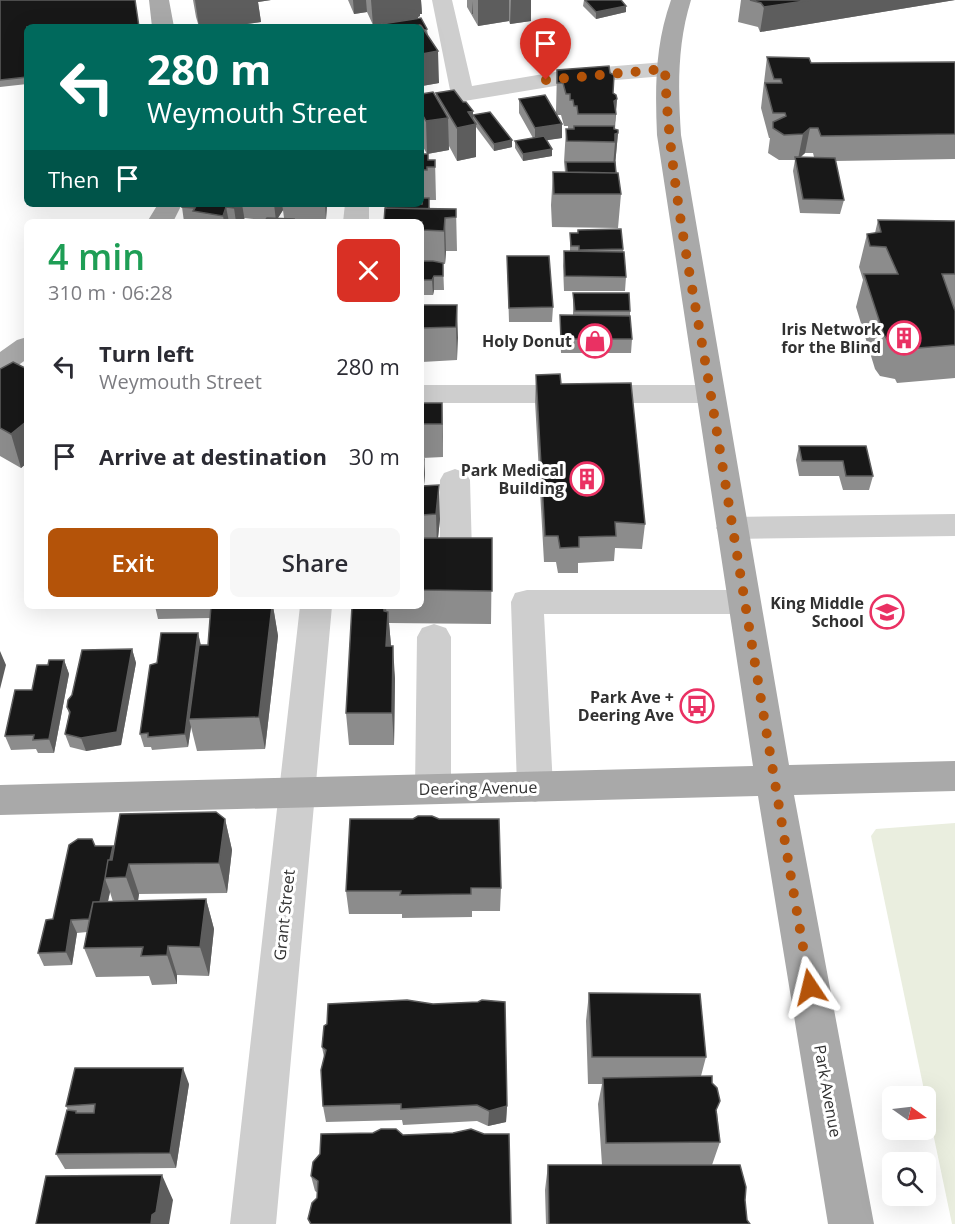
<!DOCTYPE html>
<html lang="en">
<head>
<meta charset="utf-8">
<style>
	:root { --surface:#fff; --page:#f7f7f7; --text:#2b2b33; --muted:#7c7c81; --accent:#b45309 }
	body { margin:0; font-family:"Open Sans",sans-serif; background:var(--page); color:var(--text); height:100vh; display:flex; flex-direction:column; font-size:22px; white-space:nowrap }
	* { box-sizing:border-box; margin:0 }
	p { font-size:20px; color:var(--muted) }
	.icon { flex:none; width:33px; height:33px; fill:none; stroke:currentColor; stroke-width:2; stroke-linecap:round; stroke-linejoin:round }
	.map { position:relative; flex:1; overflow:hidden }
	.sheet { position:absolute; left:24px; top:219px; width:400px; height:390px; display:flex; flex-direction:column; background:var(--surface); border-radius:9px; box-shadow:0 6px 24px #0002 }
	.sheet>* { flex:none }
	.banner { position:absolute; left:24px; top:24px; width:400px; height:183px; border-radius:9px; box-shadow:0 6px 24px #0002; background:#00695c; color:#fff; overflow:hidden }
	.needle { width:39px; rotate:104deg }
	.fabs { position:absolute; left:882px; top:1086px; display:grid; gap:12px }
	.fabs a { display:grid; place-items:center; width:54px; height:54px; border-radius:9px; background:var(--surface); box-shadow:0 6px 24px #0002; font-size:30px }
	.pin { position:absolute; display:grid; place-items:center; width:51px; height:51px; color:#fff; margin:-62px -26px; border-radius:50% 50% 50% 0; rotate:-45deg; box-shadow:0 0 6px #0007 }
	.pin .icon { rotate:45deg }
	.me { position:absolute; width:66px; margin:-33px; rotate:350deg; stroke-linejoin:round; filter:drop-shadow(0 0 4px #0008) }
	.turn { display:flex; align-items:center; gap:21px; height:126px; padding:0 24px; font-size:27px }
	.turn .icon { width:78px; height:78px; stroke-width:2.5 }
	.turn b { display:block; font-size:42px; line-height:51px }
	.then { display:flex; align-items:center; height:57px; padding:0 24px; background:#0003; gap:12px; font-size:22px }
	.round { display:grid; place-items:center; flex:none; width:63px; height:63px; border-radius:9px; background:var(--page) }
	.head { display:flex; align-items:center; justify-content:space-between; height:102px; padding:0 24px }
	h1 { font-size:36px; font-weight:600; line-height:45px; color:#1e9e55 }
	.cta { display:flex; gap:12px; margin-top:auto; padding:12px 24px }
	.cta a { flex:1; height:69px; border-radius:9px; background:var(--accent); color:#fff; font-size:24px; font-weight:600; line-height:69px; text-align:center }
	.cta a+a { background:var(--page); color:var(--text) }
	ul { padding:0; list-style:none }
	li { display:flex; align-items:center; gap:18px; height:90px; padding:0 24px }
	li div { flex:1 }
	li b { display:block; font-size:22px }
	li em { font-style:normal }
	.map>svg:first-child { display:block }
	.green { fill:#eaeedf }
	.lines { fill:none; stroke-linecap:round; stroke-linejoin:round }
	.minor { fill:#cecece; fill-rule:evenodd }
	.major { fill:#a9a9a9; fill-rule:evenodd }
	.wall { fill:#8c8c8c; fill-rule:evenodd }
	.shaded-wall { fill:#5d5d5d }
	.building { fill:#181818; stroke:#5d5d5d; stroke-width:1.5 }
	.route { stroke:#b45309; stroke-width:10; stroke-dasharray:0 18 }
	.labels { text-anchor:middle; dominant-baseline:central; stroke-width:6; stroke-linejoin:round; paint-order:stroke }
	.poi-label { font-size:16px; font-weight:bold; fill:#313131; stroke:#fff; text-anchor:end }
	.street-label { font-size:16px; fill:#313131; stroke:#fff }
</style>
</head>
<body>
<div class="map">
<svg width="955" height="1224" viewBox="0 0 955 1224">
	<rect width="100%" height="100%" fill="#fff"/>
	<path class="green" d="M955 823V1224H952L871 836 876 829Z"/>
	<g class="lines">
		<path class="minor" d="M432 0H452L472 86 567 70 665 62 673 64 676 69 673 74 665 76 567 84 422 108V94L450 90Z
			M345 204H369V222H343Z
			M422 385H711L721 387 725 394 721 401 711 403H422Z
			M455 469 466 473 470 480 472 553 467 561 456 565 445 561 440 553V480L444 473Z
			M955 514V536L732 539 721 536 716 528 721 520 732 517Z
			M527 590H744L756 593 760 602 756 611 744 614H544L553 787 548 798 535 802 522 798 517 787 511 602 515 593Z
			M300 606H332L276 1224H230Z
			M434 624 446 628 451 637V789L446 800 433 804 420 800 415 789 417 637 422 628Z"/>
		<path class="major" d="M149 0H169L174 27H152Z
			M671 0H691C677 45 678 89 681 135L789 765 955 761V791L794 795 874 1224H828L758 796 0 815V785L753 766 657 135C655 88 655 45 671 0Z
			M158 204H182L173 222H147Z
			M27 337V359L10 371 0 374V352L17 340Z"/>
	</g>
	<path class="wall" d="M0 0 27 27V84L0 87Z
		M193 0H271L258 2 261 22 225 27H199L196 17Z
		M348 0H421L422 14H420V16L418 17V18L427 29 428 36 439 83 422 86V27H375V25L399 21 373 25 367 12 354 14Z
		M467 0H531V21L510 24 509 21 478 26 467 7Z
		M584 0H621L626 12 596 19 583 6Z
		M741 0H955L760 32 758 27 738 22Z
		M767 57 811 63 955 62V159L835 161 844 200 840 214 800 213 793 171 795 160H779L768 153 770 138H769L761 108ZM805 153H813L814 157H801Z
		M557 70 613 93 617 99 615 129 618 133 615 165 621 194 618 228 552 227 551 205 553 172H565L564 162 566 129H568V126H564L561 115H557L562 124V138L546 140 552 149V156L523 161 515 148V141L533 138 519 113V99L556 112Z
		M436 93 463 102 473 111V115L512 140V147L494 151 476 127V157L457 161 449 146V150L427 154 422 145V94L436 98Z
		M422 154 429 160H435L436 200H429V209H456L457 251H446L445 264H443L444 290H434L433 295H422Z
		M183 204H327V205L326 219 294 220V222H264L265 220 244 218 245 222H184L182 207ZM283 210 284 218H278Z
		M878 220 955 221V308H954L955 311V378L897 383 895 379 880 376 875 369 856 307 863 280 859 267 867 234 875 233Z
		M570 233 623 249 626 277 625 291H564L563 266 564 251H570Z
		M507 256 553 307 552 322H509Z
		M573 293 630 311V316L632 339 631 353H561L560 330V315H573Z
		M422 305H457V360L422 362Z
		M0 369H27V463L21 468 0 456Z
		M536 375 561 384 645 524 642 549 615 548 614 561 578 563V573H558L556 562H544L535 401Z
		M422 403H442L443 457 422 458Z
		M799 446H866L873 476 869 490H843L839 476H799L796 460Z
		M422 459H424L425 474 424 486 440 519 438 538H492L491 624 389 623 391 646 395 679 394 745H349L346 713 352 606H422Z
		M155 606H273L278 636 265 749 197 751 191 727 188 747 152 750 151 747H144L140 734 157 663 198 633 201 645H208L210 618 158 619Z
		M132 649 136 663 121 745 86 751 70 747 65 734 69 714 67 707Z
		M64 660 69 674 54 753H38L36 749 11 750 5 736 48 665Z
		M225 819 232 850 227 893 139 894 138 901 206 899 214 929 209 976 177 975V984L152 985 149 976 96 977 84 948 87 932 77 933 72 965 44 966 38 953 53 919 95 846 114 850ZM110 892 113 902H108Z
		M501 888 500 911H472V917L402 918V914H349L346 891Z
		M589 993 706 1057 701 1076 717 1112 720 1142 712 1165 745 1200 747 1220 750 1224H546L545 1190 548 1165H602L598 1104 602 1084H588L586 1021Z
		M322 1047 507 1106 506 1122 488 1126 477 1121 403 1125 402 1120 326 1122 323 1106 324 1057Z
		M189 1084 176 1168 65 1169 56 1154 68 1110 66 1106Z
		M311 1176 511 1224H310L308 1219 317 1198 318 1193 315 1191Z"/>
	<path class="shaded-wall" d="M195 0H271L258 2 261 22 225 27H199Z
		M353 0H366L367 12 354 14Z
		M371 0H421L422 14H420V16L418 17V19L373 25Z
		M478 0H509V21L478 26Z
		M511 0H531V21L510 24Z
		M811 0H955L760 32 764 7Z
		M472 1 473 14H472Z
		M626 6V12L596 19V12Z
		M438 51 439 83 422 86V54Z
		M617 99 614 131 616 114 614 101Z
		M473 111V125L476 124V157L457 161V128L468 112Z
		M448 118 449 150 427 154 426 121Z
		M562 124V138L535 142V128Z
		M810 128 805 153 798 159 803 134Z
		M618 133 615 166 613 167 615 142V134Z
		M512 140V147L494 151V144Z
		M552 149V156L523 161V154Z
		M236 204H242L245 222H236L234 208Z
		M274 204H282L283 210 276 221Z
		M325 204H327V205L326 219Z
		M226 207 229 222H224L223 216Z
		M445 218 446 251 445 264 444 231Z
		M434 276V290L433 295 432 280Z
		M457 305 458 338 457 360 456 327Z
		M442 403 443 437V457L442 424Z
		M27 421V463L21 468 11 434Z
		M424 459 425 474 423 495 422 481Z
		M439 485 440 519 437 547 436 514Z
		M272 606H273L278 636 265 749 259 717Z
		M384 606H386L387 623 388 612 391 645 389 679Z
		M198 633 201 647 189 719 191 727 188 747 185 734Z
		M393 646 395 679 394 745 392 713Z
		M132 649 136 663 121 745 86 751 81 738Z
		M0 651 6 665 0 689Z
		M64 660 69 674 54 753 49 739Z
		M225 819 232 850 227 893 219 863Z
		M113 846 117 859 105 878Z
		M129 864 139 894 137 907 126 877Z
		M105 879 110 892 101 931 96 919Z
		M206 899 214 929 209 976 200 947Z
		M71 920 77 933 72 965 66 952Z
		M168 946 177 975V984L167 955Z
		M183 1068 189 1084 176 1168 170 1153Z
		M507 1106 506 1122 488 1126 489 1111Z
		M162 1175 173 1200 169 1224H151L152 1215Z"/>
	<path class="building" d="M0 0H135L139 27H27V77L0 80Z
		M585 0H621L626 6 596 12Z
		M750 0H811L764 7 761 3Z
		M421 18 427 29 424 30 420 25 406 27H376L375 25Z
		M420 25 421 27H406Z
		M422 27 438 51 422 54Z
		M767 57 809 58 811 63 955 62V134L821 136 818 128H810L803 134 784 135 773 128V122L786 116 785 113H773L765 83H782L781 79H774Z
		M609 66 610 73 614 75 613 93 616 95 617 99 614 101 616 114H578L577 106H574L573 100H570V94H566L563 83H557V70Z
		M454 90 463 102H466L473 111 468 112 476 124 457 128 436 93Z
		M433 92 448 118 426 121 422 114V94Z
		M545 95 562 124 535 128 519 99Z
		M490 112 512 140 494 144 473 115Z
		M574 126H614V129L618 130V133L615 134V142L567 141 566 129H574Z
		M544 136 552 149 523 154 515 141Z
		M422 154H428V160H435V167H427V170H422Z
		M795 157 835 158 844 200 803 199Z
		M566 162H615L616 173 567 172Z
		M553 172 618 173 621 194H554Z
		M422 198H429V209L386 208V204H422Z
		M183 204H236L234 208 226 207 223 216 193 211 195 208 182 207Z
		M385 208 456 209V217L445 218 444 231 422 230V222H384Z
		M267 218 294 219 293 222H264Z
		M878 220 955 221V274H942L955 311V345L906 349 904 346 889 342 884 335 864 274H898L886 247 870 246 867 234 881 232Z
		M621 229 623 249 579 250V246H571L570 233H578V230Z
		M564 251 624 252 626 277 565 276Z
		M507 256H549L553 307 509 308Z
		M422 261H433L443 263V276H434L432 280H422Z
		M573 293H629L630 311H575Z
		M422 305H457L456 327 422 328Z
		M560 315 630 316 632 339H561Z
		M13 362 27 369V421L11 434 0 428V369Z
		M560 374 561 384 631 383 645 524 615 522 616 536 579 537V547L560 548 558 536H545L536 375Z
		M422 403H442V424H422Z
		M799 446H866L873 476H846L843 461H802Z
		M422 459H424L422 481Z
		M439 485 436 514 422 515V486Z
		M422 538H492V591L422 590Z
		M211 606H272L259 717 189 719 199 645H208Z
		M352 606H384V611L388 612 386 646H393L392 713H346Z
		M161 633H198L185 734 148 737V733L140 734 150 665 157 663Z
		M132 649 117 732 81 738 65 734 70 712 67 707 68 700 72 695 82 650Z
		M49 660H64L49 739 33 740 34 735 5 736 15 690H32L37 665H48Z
		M216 812 225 819 219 863 129 864 126 877 105 878 108 860H112L120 814Z
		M418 816H432L439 819H499L501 888H471V894L400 895 401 891H346L350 819H413Z
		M78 839H92L95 846H113L110 860H108L105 878 100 902H93L89 919 71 920 66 952 38 953 46 920 53 919 69 845Z
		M206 899 200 947 168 946 167 955 141 956 143 947 84 948 93 902Z
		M589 993 700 994 706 1057H592Z
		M407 1000 433 1004 478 1002 482 1000 505 1002 507 1106 489 1111 477 1105 401 1109V1104L323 1106 321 1070 326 1050 322 1047 324 1026 327 1024 328 1004Z
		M75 1068H183L170 1153 56 1154 67 1110 76 1111V1113H94L95 1104 66 1106Z
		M712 1076V1083L717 1088 720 1101 716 1110 720 1142 606 1143 603 1078Z
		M381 1129H396L403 1135 453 1133 471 1129 484 1134H509L511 1224H311L308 1219 312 1203 317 1198 318 1181 311 1176 313 1162 320 1154 321 1134 373 1133Z
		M548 1165H740L746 1187 745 1200 747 1220 750 1224H549Z
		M162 1175 156 1212 152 1215 151 1224H36L46 1176Z"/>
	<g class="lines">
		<path class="route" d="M546 80 665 69C669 181 694 292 712 402 744 597 776 793 810 987"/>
	</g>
	<defs>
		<g id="building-ring" transform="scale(1.725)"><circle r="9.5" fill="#fff" stroke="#ea3163" stroke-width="1.5"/><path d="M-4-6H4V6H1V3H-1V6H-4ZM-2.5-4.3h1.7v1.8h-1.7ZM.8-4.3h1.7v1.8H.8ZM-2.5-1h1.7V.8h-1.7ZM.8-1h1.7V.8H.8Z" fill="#ea3163"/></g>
		<g id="shop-ring" transform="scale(1.725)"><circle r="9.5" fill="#fff" stroke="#ea3163" stroke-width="1.5"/><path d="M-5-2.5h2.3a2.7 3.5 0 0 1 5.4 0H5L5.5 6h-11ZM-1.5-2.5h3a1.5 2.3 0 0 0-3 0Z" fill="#ea3163"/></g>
		<g id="school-ring" transform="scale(1.725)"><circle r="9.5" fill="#fff" stroke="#ea3163" stroke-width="1.5"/><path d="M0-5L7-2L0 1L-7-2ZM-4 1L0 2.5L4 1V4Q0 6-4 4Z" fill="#ea3163"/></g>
		<g id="bus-ring" transform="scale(1.725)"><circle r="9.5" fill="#fff" stroke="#ea3163" stroke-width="1.5"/><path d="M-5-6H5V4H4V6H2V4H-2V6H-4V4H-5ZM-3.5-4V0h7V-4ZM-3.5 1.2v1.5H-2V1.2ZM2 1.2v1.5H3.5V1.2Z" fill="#ea3163"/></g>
	</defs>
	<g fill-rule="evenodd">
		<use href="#building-ring" x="904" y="338"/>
		<use href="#shop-ring" x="595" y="341"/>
		<use href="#building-ring" x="587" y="479"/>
		<use href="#school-ring" x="887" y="612"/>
		<use href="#bus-ring" x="697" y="706"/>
	</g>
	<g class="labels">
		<g class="poi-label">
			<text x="881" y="329">Iris Network<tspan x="881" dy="18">for the Blind</tspan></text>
			<text x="572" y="341">Holy Donut</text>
			<text x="564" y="470">Park Medical<tspan x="564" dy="18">Building</tspan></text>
			<text x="864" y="603">King Middle<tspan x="864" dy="18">School</tspan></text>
			<text x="674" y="697">Park Ave +<tspan x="674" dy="18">Deering Ave</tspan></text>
		</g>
		<g class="street-label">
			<text transform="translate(478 788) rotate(-1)">Deering Avenue</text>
			<text transform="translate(284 915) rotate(-84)">Grant Street</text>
			<text transform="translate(828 1091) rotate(80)">Park Avenue</text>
		</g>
	</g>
</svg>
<div class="fabs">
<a><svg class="needle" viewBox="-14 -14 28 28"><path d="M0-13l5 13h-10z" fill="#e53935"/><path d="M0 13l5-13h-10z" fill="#7c7c81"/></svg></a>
<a><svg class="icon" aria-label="search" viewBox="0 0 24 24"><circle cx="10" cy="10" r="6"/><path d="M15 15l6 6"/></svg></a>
</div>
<div class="pin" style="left:546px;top:80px;background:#d93025"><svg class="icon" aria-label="arrive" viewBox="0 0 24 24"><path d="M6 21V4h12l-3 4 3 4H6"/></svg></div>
<svg class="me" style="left:810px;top:987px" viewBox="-20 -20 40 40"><path d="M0-17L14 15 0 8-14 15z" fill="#b45309" stroke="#fff" stroke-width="4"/></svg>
<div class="banner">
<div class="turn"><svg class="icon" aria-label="left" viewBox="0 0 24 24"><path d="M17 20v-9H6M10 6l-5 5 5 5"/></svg><div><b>280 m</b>Weymouth Street</div></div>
<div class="then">Then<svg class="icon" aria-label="arrive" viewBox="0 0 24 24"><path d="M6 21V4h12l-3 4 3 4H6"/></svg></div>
</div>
<section class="sheet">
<div class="head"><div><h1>4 min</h1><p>310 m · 06:28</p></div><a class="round" style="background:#d93025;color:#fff"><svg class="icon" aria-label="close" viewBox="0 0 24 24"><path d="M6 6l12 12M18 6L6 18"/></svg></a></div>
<ul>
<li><svg class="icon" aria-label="left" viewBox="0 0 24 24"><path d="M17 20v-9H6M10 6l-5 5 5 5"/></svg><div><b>Turn left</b><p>Weymouth Street</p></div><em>280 m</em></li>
<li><svg class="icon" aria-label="arrive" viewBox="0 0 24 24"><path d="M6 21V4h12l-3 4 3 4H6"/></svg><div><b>Arrive at destination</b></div><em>30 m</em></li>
</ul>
<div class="cta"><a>Exit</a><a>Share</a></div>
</section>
</div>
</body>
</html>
